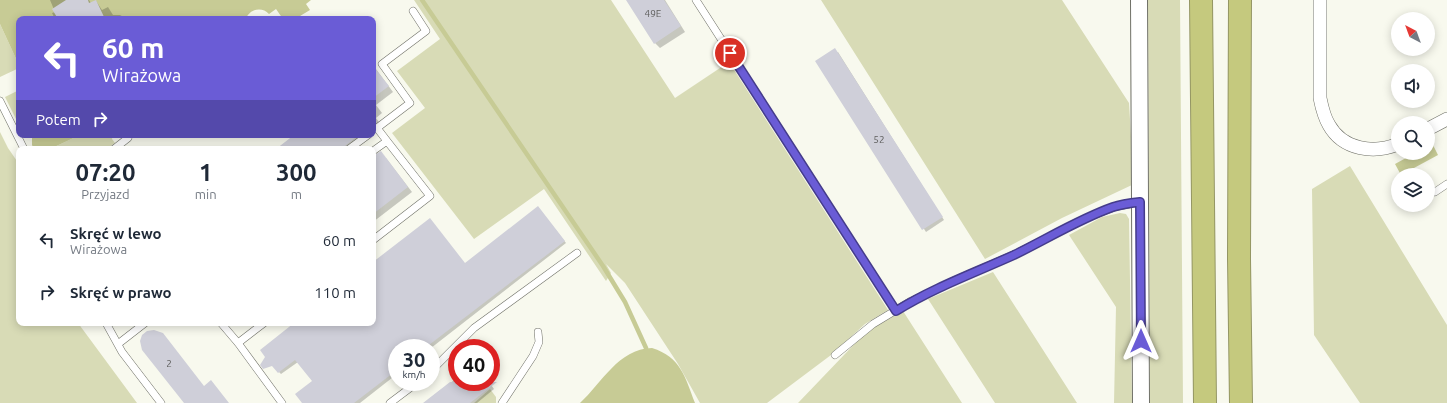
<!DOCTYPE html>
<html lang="pl">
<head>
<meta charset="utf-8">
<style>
	:root { --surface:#fff; --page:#f6f6f7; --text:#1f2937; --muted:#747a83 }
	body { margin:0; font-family:Ubuntu,sans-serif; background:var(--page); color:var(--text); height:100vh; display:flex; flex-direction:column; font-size:15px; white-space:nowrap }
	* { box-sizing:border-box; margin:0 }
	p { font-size:13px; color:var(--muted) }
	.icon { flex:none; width:22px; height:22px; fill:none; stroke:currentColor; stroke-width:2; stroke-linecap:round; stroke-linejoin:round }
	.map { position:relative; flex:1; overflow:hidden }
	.details { position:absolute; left:16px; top:146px; width:360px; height:180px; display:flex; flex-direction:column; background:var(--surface); border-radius:8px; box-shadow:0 2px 10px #0003 }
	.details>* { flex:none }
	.hud { position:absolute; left:16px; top:16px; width:360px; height:122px; border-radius:8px; box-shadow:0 2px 10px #0003; background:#6a5cd6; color:#fff; overflow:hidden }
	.needle { width:26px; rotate:319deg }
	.controls { position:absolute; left:1391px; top:12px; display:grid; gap:8px }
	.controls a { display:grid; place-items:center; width:44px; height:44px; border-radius:50%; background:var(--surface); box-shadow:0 2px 10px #0003; font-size:20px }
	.speed { position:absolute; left:388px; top:339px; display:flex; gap:8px; font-size:20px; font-weight:700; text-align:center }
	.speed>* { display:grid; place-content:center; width:52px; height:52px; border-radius:50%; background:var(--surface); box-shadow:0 2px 10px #0003; line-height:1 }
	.speed small { font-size:10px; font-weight:400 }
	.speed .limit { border:6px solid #d22; background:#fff; color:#111 }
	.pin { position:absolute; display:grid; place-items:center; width:34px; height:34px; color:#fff; margin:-17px; border:2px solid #fff; border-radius:50%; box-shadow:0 1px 4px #0007 }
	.me { position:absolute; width:44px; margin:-22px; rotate:0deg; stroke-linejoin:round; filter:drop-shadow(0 0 3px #0008) }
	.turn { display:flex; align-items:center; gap:14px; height:84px; padding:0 20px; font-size:18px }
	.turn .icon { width:52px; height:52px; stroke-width:2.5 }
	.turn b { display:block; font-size:28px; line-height:34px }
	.then { display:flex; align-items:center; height:38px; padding:0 20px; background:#0003; gap:8px; font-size:15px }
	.eta { display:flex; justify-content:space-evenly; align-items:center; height:68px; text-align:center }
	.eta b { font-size:24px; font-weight:600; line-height:28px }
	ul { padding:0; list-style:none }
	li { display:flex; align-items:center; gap:12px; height:52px; padding:0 20px }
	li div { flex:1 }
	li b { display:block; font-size:15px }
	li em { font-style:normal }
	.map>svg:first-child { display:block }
	.green { fill:#d8dbb6 }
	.water { fill:#c7cb95 }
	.shadow { fill:#0003 }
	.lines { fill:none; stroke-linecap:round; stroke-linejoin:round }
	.stream { stroke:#c7cb95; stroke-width:4.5 }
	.building { fill:#cfcfd9 }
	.service-casing { stroke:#6f7067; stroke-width:8 }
	.minor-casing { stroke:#6f7067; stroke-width:14 }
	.tertiary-casing { stroke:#6f7067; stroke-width:18 }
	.motorway-casing { stroke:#949664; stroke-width:24 }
	.service { stroke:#fff; stroke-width:7 }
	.minor { stroke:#fff; stroke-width:13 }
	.tertiary { stroke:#fff; stroke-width:16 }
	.motorway { stroke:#c5c97e; stroke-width:22 }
	.route-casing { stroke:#453c8b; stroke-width:10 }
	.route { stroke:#6a5cd6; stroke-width:7 }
	.labels { text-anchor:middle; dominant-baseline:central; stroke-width:3; stroke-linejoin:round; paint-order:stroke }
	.number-label { font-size:10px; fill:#5e5e5d }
</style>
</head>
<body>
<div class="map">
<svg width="1447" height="403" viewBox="0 0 1447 403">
	<rect width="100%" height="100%" fill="#f8f9ee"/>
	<path class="green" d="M414 0H611L675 98 729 62 888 310 865 324 831 355 767 403H700L678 364 625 283 606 264 611 273 606 281 544 189 474 239 392 133 425 108 397 71 440 39Z
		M821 0H1062L1129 103 1134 184 1062 218 985 259Z
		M1148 0H1180L1183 403H1150Z
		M0 24 18 63H19V68L0 77Z
		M19 90V125L5 97Z
		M0 132 8 148 19 164V323H78L137 403H0Z
		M80 135H113L112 139 115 143 108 148 106 146 102 149H50Z
		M1350 166 1447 325V403H1360L1314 335 1312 189Z
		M1120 213 1126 214 1129 219 1132 403H1114L1116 307 1069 235 1102 217Z
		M993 272 1077 403H995L928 299Z
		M903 311 962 403H798L866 332Z
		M490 389 496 397V403H474Z"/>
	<path class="water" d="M0 0H311L306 4 310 10 295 19H291L289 16 283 19 276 9 269 14C262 6 249 9 246 19H19L18 63 0 24Z
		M32 135H80L50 149H34L32 145Z
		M1432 143 1438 155 1401 175 1395 164 1415 153H1428V145Z
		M652 348C681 357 685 377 695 403H580C602 383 618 349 652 348Z"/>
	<path class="shadow" d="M50 0H89L91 3 96 1 102 10 108 7 113 15H120L127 19H55L52 13 55 12Z
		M627 0H665L685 32 660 48 655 43Z
		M838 52 944 220 926 232 817 62Z
		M373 65 393 92 376 105 382 113 376 118 382 126 373 133Z
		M296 135H371L352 149H278Z
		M373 157 386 158 412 192 373 222Z
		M540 210 566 243 431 348H397V374L360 403H303L313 381 298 362 281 374 279 372 296 323H373V263L465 264Z
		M457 378V382H489L494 389 477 403H424Z"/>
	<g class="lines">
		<path class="stream" d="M422 0 603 266 625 302 646 348"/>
	</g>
	<path class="building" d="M66 0H88L89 3 96 0 105 19H58L52 9Z
		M626 0H664L681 26 654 44Z
		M835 48 943 217 922 230 815 61Z
		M373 66 389 86 373 98Z
		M294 135H359L341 149H276Z
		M381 151 408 187 373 214V156Z
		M538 206 565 241 425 348H397V370L354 403H302L295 394 312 381 295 360 278 373 272 366 263 369 260 365 265 357 260 350 294 323H373V262L430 218 465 263Z
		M154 330 163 333 204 386 211 380 229 403H184L142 350 140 341 142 335 147 331Z
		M450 382H497L470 403H423Z"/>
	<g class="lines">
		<g class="service-casing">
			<path id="service" d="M696 0 896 311
				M0 101 24 149
				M387 141 377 128 410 103 382 64 426 31 413 11
				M114 149 128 138
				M349 149 368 135
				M373 151 387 141 430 196 373 240
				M1435 192 1447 184
				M106 323 122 352 161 403
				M221 323 238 343 282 403
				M238 343 264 323
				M118 344 145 323
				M835 355 873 324 911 301 953 281 1015 254 1086 218 1115 207 1140 202
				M431 371 474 328 577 253
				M390 403 418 382
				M502 403 533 356 539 342 538 332"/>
		</g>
		<g class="minor-casing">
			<path id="minor" d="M1320 0V98C1322 108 1324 117 1329 125 1343 150 1374 154 1398 144
				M1428 129 1447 119"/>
		</g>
		<g class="tertiary-casing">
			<path id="tertiary" d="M1139 0 1141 403"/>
		</g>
		<g class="motorway-casing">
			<path id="motorway" d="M1201 0 1205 403
				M1240 0 1239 259 1241 403"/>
		</g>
		<use href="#service" class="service"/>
		<use href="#minor" class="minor"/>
		<use href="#tertiary" class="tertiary"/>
		<use href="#motorway" class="motorway"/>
	</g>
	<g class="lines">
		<g class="route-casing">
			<path id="route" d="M730 53 896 311C933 288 974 273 1014 255 1047 239 1079 219 1113 207 1122 204 1131 203 1140 202L1141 341"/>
		</g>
		<use href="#route" class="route"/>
	</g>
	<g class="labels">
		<g class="number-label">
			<text x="653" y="13">49E</text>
			<text x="879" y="139">52</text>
			<text x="169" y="363">2</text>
		</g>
	</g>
</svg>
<div class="controls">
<a><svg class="needle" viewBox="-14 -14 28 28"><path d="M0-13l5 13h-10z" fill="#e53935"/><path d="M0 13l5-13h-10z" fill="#747a83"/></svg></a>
<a><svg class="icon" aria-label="sound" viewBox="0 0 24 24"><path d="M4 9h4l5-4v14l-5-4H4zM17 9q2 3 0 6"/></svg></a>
<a><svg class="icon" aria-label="search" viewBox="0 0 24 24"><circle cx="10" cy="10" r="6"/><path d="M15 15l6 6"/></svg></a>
<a><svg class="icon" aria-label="layers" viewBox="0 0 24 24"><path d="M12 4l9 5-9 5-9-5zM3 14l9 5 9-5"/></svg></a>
</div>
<div class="speed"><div>30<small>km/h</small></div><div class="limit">40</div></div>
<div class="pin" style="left:730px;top:53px;background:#d93025"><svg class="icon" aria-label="arrive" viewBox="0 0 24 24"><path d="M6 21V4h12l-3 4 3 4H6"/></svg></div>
<svg class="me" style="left:1141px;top:341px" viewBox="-20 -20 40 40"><path d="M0-17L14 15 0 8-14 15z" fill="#6a5cd6" stroke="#fff" stroke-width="4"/></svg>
<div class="hud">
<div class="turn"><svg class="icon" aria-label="left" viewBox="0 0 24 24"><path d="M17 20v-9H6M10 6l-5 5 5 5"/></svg><div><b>60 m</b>Wirażowa</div></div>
<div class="then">Potem<svg class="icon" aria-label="right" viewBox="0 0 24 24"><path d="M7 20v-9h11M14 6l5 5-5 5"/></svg></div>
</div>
<section class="details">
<div class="eta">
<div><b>07:20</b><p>Przyjazd</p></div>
<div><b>1</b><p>min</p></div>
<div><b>300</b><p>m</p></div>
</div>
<ul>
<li><svg class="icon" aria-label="left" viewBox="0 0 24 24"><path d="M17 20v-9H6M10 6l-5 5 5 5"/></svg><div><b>Skręć w lewo</b><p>Wirażowa</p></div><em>60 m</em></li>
<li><svg class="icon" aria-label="right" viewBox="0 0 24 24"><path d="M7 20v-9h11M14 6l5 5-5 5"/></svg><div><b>Skręć w prawo</b></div><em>110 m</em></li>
</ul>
</section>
</div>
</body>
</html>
